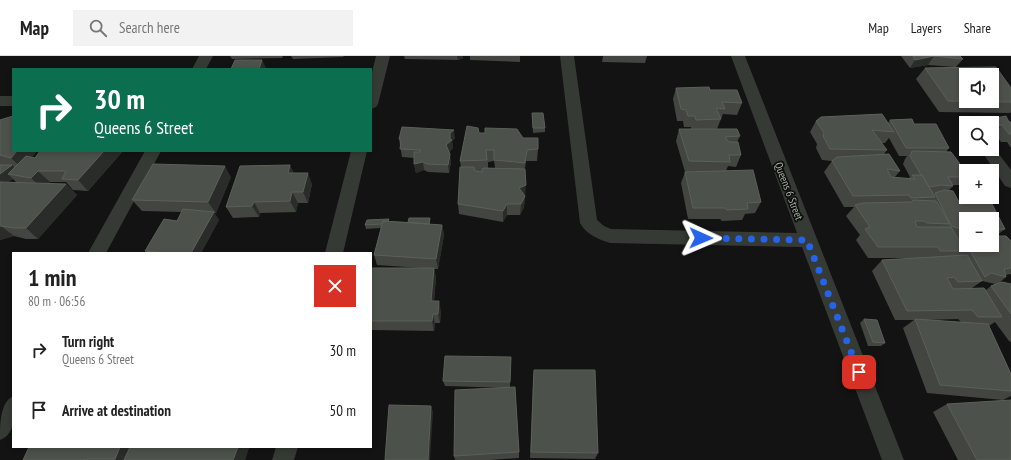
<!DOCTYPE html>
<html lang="en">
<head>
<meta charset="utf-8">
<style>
	:root { --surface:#fff; --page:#f2f2f2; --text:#222; --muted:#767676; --line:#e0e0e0 }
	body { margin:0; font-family:"PT Sans Narrow",sans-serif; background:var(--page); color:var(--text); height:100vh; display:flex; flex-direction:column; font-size:15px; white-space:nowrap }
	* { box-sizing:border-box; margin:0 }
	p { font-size:13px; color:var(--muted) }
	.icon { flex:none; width:22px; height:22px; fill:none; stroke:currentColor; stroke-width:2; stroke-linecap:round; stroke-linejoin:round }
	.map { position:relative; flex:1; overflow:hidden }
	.drawer { position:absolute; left:12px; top:196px; width:360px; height:196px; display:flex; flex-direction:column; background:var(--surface); border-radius:0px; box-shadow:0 2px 6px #0003 }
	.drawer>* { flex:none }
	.guide { position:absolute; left:12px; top:12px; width:360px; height:84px; border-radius:0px; box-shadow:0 2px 6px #0003; background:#0b6e4f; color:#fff; overflow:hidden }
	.tools { position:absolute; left:959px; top:12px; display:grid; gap:8px }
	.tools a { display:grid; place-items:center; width:40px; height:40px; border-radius:0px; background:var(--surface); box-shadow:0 2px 6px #0003; font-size:20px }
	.pin { position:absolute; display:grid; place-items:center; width:34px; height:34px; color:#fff; margin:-17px; border-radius:8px; box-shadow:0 2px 6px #0006 }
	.me { position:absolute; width:44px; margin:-22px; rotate:91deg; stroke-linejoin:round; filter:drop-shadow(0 0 3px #0008) }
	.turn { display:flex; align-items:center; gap:14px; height:84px; padding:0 16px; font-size:18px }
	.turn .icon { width:52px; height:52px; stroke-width:2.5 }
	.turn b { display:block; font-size:28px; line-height:34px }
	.round { display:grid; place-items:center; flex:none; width:42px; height:42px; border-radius:0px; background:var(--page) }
	.summary { display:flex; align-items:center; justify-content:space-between; height:68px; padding:0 16px }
	h1 { font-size:24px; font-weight:800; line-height:30px }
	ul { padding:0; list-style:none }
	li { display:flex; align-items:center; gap:12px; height:60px; padding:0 16px }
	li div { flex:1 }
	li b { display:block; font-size:15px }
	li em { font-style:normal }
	header { display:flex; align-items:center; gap:24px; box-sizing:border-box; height:56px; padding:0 20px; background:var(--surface); border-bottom:1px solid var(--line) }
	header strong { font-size:19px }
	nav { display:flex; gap:22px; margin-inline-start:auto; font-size:14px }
	.search { width:280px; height:36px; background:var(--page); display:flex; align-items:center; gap:10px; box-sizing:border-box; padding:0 14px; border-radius:0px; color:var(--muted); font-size:15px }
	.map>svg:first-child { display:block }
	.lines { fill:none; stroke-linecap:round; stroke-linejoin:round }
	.street { fill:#363a35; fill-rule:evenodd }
	.wall { fill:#424540; fill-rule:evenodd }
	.shaded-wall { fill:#2a2c29 }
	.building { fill:#4d514b; stroke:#5b6059; fill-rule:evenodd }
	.route { stroke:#2563eb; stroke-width:7; stroke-dasharray:0 12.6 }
	.labels { text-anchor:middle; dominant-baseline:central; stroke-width:3.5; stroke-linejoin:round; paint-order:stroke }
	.street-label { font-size:11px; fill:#a8b3a4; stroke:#0d0e0d }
</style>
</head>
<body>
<header>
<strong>Map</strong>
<div class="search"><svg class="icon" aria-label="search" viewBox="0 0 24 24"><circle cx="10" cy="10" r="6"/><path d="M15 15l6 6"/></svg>Search here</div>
<nav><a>Map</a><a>Layers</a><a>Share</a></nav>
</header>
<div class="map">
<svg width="1011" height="404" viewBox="0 0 1011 404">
	<rect width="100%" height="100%" fill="#121312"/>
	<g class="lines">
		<path class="street" d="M199 0H213L206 13H192Z
			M376 0H390L378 48 376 51 371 53V20Z
			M560 0H574L597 164 604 170 611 173 797 177 731 0H745L904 404H882L802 191 610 187C598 183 587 179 580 167Z
			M0 40H13V50H0Z
			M992 89 1011 114V132L1005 130 980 93H992Z
			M145 95H161L106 197H88Z
			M351 95H367L343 197H325Z
			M13 340C13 356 18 377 0 384 0 368 0 347 13 340Z
			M276 391H298L294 404H272Z"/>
	</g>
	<path class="wall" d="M230 0H283L282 2 232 3Z
		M291 0H344L343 1 293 3Z
		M404 0H463V2L458 4 405 3Z
		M470 0H520V6L470 4Z
		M603 0H647L645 7 602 6Z
		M901 0H960L963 3 956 11 1011 32V56L1010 57 939 56 916 23 925 12 955 11 928 9 910 12Z
		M676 32 710 34 742 47 737 59 723 58 717 73 740 80 737 86 741 99 736 111 728 110 726 115 761 146 755 157 745 158 742 164 722 165 720 163H688L681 127 685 116 676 85 679 73H691V71H684L683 65H677L673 43Z
		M532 57 545 72V76L533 77Z
		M882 58 888 67 890 64 912 63 914 68H936L949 92 946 96H951L966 116V125L962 129H952L953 130 949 134 953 135 960 148 976 147 980 144 991 146 1005 173 996 180H1006L1011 185V218L1006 219V221L999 227 1002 226 1011 228V286L1009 285 995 266 989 270 1011 318V340L1003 344 927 337 903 272 914 264H895L872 215 882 204 920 202H868L856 184 860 179 846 160 854 151H844L824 116 832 105 822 104 816 92 817 88 810 76 816 65 821 61ZM889 82 899 100H907L905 103 903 108 910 121 909 122H894L900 115 889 98H884L887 94 881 87H885ZM966 163H992V189H966ZM982 225 995 228 991 230 986 234 984 232H972ZM958 263 961 266 926 264Z
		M991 63 1011 66V92L1007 86H1001L994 77 992 78V67H987Z
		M0 64 13 95H37L32 101 35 102 40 95H123L88 135 73 134 66 126H50L48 128H66L77 139 38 183H26L14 180 0 184V109H3H0ZM13 123 17 127 8 126Z
		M479 77 538 93 537 105H526L525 113V140L524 151 520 159H507L503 166 459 158 458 148 461 111 460 105ZM494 105 495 112H488V106Z
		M455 82 452 85 453 92 449 96 451 106 449 117 428 116 424 114 416 117 414 108V102L402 101 399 83Z
		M294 117 312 128 308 147H298L296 156 260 157 259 161 233 162 226 151Z
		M231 121 216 157H214L219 164 201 197H146L145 195 177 165 182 156 142 155 132 144Z
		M430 162V168L442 169 444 179 438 213H434L436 222 434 245 441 255 440 267H435L434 275 371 274V212H421L377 209 374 199 381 172 366 173 365 169 389 163V165L408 166Z
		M864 263 885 287 881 290H868L860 267Z
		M511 301 510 332 519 396V402L490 404H455L454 400 510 332 445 330 443 325Z
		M534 314 598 397 595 403 530 402 533 322Z
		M947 348 1011 404H958L933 356Z
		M249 391 245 404H23Z"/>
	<path class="shaded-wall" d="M457 0H463V2L458 4Z
		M934 0 928 9 910 12 915 4Z
		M262 4 266 12 265 13H259Z
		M1002 69 994 77 992 78V76L998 70Z
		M454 74 455 82 452 85 453 92 447 97 446 89 450 83V77Z
		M527 94 526 105 524 118 525 107Z
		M17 95H37L23 113 11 102Z
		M104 95H123L88 135 78 124Z
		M450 98 451 106 449 117 448 109Z
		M423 106 424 114 416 117 414 108Z
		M12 109 21 117 8 118 13 123 2 131 0 129V118Z
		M290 109 296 121 288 117Z
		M225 110 231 121 216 157 208 146Z
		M38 115 50 126 43 133 31 122Z
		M308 117 312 128 308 147 303 136Z
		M66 128 77 139 38 183 26 172Z
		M526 129 525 140 519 143V132Z
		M292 136 298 147 296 156 290 145Z
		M525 140 524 151 520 159 521 148Z
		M254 146 260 157 259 161 252 150Z
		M507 148V159L503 166V155Z
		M214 156 219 164 201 197H191Z
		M442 169 444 179 438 213 436 203Z
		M0 170H1L14 180 0 184Z
		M434 212 436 222 433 255 431 245Z
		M439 245 441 255 440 267 438 258Z
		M433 258 435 267 434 275 432 265Z
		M431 350 433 356 430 404H428Z
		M120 391H135L130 404H116L115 403Z
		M238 391H249L245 404H233Z"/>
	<path class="building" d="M913 0H960L963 3 934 0 915 4Z
		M235 4H262L259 13H231Z
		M996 11 1011 32V46L948 45 925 12ZM966 19H992V45H966Z
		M709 31 710 34H737L742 47 722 46 725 53 716 52 721 63 696 64 695 60H688L686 54 681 53 676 32Z
		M532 57H543L545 72H533Z
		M882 58 894 76 872 74 887 94 830 93 823 80 824 77 816 65 821 61Z
		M13 60V95H17L11 102 0 99V64Z
		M1006 60 1009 66H1011V78H1009L1002 69 998 70 991 63Z
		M912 63 914 68H936L949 92H906L890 64Z
		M467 70 478 72 479 77H485V72L517 73 523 82H538V93L527 94 525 107 494 104V94H486L487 104 460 105Z
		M402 71 454 74 450 77V83L452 84 446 89 450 98 448 109 427 108 423 106 414 108V96H420V94L400 93 401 84 399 83Z
		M679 73H737L740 80 725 81 729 86H738L741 99H729L730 106 689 105Z
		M40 95H104L78 124 62 123 66 115H38L31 122 8 118 26 100 35 102Z
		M912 95 951 96 966 116V121H948L953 130 941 129 929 131 922 119H921L910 100Z
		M889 98 900 115 887 113 891 121 915 123 912 119H922L935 141 911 142 909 139 853 140 832 105 837 101Z
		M153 108 225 110 208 146 132 144Z
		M0 109H12L0 118Z
		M290 109 288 117H308L303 136H292L290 145 254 146 252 150 226 151 240 110Z
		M460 111H474L475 115 482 116 483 112 525 113 526 129 519 132 525 140 521 148H507L503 155 458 148Z
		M753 114 761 146 747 147 748 153 727 154 725 152H693L685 116Z
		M0 126 66 128 26 172H14L1 170H0Z
		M944 134 953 135 960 148 976 147 980 144 991 146 1005 173 992 174V163H966V174L951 170 935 137Z
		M913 144 936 145 950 168 927 167 924 165H915L917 171H951L965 195H940L938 191H878L865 173 870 171 855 149 863 147 912 146Z
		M183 153 214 156 191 197H164L145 195 164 163 177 165Z
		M409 162H430L429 168 408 166Z
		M389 163 388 165H383L382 168 365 169 367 164Z
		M383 165 442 169 436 203 374 199Z
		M992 180H1006L1011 185V212L1004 213 1006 221 991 217 985 221 967 189H992Z
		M962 181H966V188Z
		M967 199 982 225 958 226 954 221 947 222 953 233 984 232 1002 261H978L972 254 907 255 882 204Z
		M371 212H434L431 245H439L438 258H433L432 265H371Z
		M1002 226 1011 228V258L991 230Z
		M864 263 877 264 885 287 873 286Z
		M915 263 988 268 1011 318V335L940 329Z
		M445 300 511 301 510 326 443 325Z
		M534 314H595L598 397 531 396Z
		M515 331 519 396 454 400 455 334Z
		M1011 344V404H977L947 348Z
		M389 349 431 350 428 404H385Z
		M29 391H120L115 403H88L87 404H23Z
		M130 391H238L233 404H124Z"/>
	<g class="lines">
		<path class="route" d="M701 182 807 184 859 316"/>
	</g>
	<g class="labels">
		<g class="street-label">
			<text transform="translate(789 135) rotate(69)">Queens 6 Street</text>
		</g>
	</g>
</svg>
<div class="tools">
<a><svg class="icon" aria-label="sound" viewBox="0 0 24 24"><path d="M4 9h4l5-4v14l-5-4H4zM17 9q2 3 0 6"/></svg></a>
<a><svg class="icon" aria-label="search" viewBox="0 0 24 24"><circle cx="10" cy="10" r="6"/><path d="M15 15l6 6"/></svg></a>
<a>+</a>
<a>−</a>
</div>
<div class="pin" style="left:859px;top:316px;background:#d93025"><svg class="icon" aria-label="arrive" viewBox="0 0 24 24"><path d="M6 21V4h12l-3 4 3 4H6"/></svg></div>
<svg class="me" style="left:701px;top:182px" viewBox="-20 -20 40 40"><path d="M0-17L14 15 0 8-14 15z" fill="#2563eb" stroke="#fff" stroke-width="4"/></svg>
<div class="guide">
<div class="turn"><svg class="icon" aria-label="right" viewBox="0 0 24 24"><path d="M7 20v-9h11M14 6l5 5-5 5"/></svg><div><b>30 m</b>Queens 6 Street</div></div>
</div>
<section class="drawer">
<div class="summary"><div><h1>1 min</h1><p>80 m · 06:56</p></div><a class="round" style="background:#d93025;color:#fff"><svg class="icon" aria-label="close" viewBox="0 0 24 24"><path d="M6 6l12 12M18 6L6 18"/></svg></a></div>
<ul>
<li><svg class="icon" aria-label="right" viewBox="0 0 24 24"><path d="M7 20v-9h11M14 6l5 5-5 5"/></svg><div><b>Turn right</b><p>Queens 6 Street</p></div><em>30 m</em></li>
<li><svg class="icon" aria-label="arrive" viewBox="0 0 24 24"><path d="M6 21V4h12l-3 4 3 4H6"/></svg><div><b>Arrive at destination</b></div><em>50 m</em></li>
</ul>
</section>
</div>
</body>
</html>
